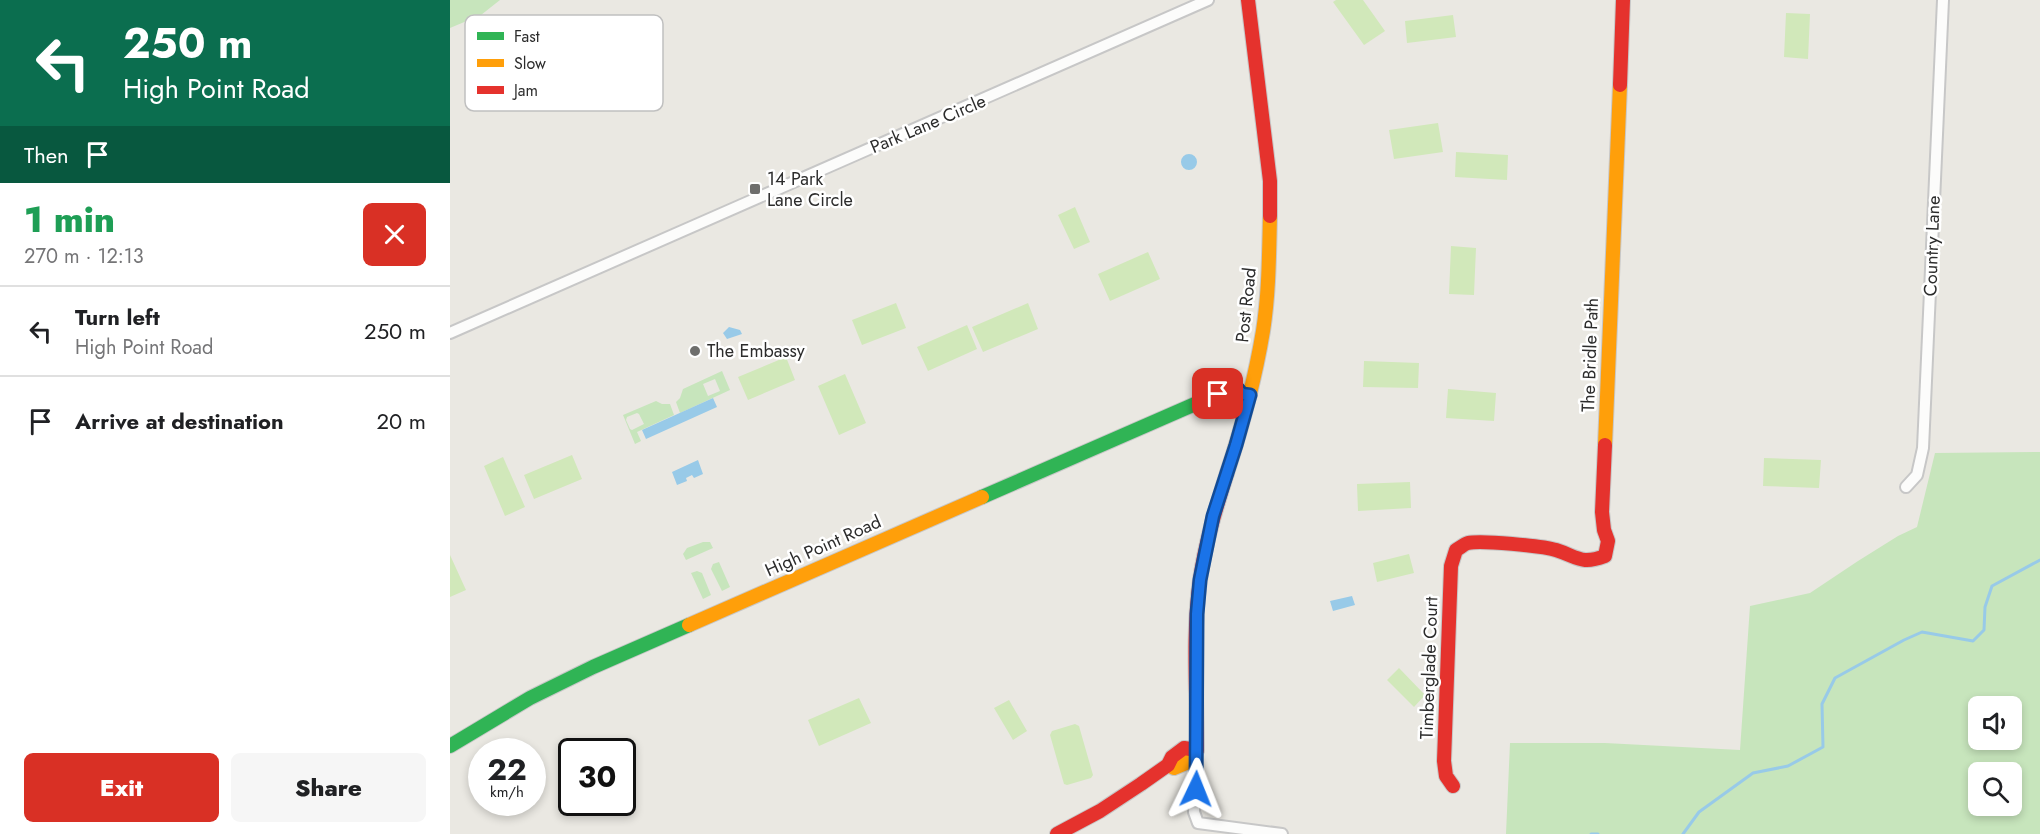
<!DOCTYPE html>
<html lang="en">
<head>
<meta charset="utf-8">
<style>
	:root { --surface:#fff; --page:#f6f6f6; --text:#202124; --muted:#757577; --line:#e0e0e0; --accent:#d93025 }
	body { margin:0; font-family:Jost,sans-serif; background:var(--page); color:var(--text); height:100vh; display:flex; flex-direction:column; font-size:22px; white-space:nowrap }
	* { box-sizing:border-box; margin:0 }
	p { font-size:20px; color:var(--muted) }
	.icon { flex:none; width:33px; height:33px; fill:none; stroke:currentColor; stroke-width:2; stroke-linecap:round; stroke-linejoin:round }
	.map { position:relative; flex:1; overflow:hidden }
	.details { display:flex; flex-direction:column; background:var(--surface); width:450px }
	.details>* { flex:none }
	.guide { background:#0b6e4f; color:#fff; overflow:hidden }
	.fabs { position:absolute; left:1518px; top:696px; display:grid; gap:12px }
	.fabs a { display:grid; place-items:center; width:54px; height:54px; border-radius:9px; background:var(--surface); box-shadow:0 3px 9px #0003; font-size:30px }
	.speed { position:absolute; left:18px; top:738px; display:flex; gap:12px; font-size:30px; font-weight:700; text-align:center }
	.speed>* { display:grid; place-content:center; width:78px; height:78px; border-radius:50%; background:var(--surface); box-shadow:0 3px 9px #0003; line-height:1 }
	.speed small { font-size:15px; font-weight:400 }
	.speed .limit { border:3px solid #111; border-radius:9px; background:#fff; color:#111 }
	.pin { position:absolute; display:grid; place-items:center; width:51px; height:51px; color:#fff; margin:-26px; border-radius:12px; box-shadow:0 3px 9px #0006 }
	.me { position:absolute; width:66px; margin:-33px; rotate:2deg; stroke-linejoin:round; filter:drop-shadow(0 0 4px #0008) }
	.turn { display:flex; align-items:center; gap:21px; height:126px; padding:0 24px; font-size:27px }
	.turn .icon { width:78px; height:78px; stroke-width:2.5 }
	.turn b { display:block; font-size:42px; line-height:51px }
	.then { display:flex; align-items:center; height:57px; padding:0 24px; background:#0003; gap:12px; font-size:22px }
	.round { display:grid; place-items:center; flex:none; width:63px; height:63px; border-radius:9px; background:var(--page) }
	.summary { display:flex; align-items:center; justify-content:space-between; height:102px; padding:0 24px }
	h1 { font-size:36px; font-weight:800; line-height:45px; color:#1e9e55 }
	.primary-button { display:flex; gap:12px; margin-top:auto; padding:12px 24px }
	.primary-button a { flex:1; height:69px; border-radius:9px; background:var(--accent); color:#fff; font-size:24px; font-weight:800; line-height:69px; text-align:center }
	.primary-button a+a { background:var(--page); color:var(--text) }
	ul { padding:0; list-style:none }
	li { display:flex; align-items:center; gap:18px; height:90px; padding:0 24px; border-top:2px solid var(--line) }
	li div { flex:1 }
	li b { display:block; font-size:22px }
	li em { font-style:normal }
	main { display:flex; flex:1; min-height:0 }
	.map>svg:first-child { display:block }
	.green { fill:#c7e5bc; fill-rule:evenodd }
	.pitch { fill:#d1e8ba }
	.water { fill:#98cae8 }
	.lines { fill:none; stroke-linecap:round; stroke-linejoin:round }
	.stream { stroke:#98cae8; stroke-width:3 }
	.street-casing { stroke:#c7c7c7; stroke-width:14 }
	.fast-casing { stroke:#c7c7c7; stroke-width:16 }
	.slow-casing { stroke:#c7c7c7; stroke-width:16 }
	.jam-casing { stroke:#c7c7c7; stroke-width:16 }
	.street { stroke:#fcfcfb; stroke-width:10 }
	.fast { stroke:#30b455; stroke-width:14 }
	.slow { stroke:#ff9f0a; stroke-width:14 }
	.jam { stroke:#e5322d; stroke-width:14 }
	.route-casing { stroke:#114b97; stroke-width:15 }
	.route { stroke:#1a73e8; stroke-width:10 }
	.poi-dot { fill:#6e6e6c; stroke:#fff; stroke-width:2 }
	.labels { text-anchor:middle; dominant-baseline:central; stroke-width:5; stroke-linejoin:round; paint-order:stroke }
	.street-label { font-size:18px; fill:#2c2c2c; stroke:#fff }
	.poi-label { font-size:18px; fill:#2c2c2c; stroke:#fff; text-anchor:start }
	.key { fill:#fff; stroke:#c0c0c0; stroke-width:1.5 }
	.key-label { font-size:16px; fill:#2c2c2c }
</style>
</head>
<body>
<main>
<section class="details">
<div class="guide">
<div class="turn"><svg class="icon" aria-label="left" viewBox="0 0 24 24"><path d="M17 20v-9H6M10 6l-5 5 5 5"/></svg><div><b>250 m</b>High Point Road</div></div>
<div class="then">Then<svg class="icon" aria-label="arrive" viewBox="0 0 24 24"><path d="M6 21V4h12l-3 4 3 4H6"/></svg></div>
</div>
<div class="summary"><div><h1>1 min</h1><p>270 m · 12:13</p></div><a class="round" style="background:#d93025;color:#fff"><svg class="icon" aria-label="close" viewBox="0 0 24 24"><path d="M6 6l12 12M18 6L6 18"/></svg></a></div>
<ul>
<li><svg class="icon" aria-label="left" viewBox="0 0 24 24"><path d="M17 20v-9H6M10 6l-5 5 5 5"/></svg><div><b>Turn left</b><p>High Point Road</p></div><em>250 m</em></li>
<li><svg class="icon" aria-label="arrive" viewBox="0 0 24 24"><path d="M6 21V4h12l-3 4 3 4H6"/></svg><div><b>Arrive at destination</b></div><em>20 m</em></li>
</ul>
<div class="primary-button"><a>Exit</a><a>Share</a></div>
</section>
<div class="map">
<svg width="1590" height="834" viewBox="0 0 1590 834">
	<rect width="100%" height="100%" fill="#eae8e2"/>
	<path class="green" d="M0 0H50L31 15 0 28Z
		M272 371 280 390 230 413 226 402 230 398 233 389ZM265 379 270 391 258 396 253 384Z
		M206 401 212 404H220L224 415 187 432 191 441 185 444 173 415ZM187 413 189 414 194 424 182 430 180 429 176 420 177 417Z
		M1590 452V834H1056L1060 743H1155L1290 750 1300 606 1360 593 1408 561 1448 536 1467 527 1485 453ZM1528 706H1562V740H1528ZM1528 772H1562V806H1528Z
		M253 542H260L263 548 236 560 233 554 237 548Z
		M269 562 280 587 272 591 261 569 263 564Z
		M247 571 252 573 261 595 253 599 241 573Z"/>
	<path class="pitch" d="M886 0H913L935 31 914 45 883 2Z
		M1336 13 1360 14 1358 59 1334 57Z
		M1003 15 1006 37 957 43 955 21Z
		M988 123 993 152 944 159 939 130Z
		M1006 152 1058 155 1057 180 1005 177Z
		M625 207 640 242 624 249 608 215Z
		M1001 246 1026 248 1024 295 999 294Z
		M698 252 710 279 660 301 648 274Z
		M446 303 456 328 412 345 402 320Z
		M578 303 588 329 533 352 522 327Z
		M517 325 527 349 478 371 467 347Z
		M336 357 345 380 298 400 288 377Z
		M914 361 969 363 968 388 913 387Z
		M395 374 416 423 389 435 368 386Z
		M998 389 1046 393 1044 421 996 418Z
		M122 455 132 479 84 499 74 475Z
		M53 457 75 507 55 516 34 466Z
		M1314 458 1371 460 1369 488 1313 486Z
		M960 482 961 508 908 511 907 484Z
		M959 554 964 573 927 582 923 563Z
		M0 555 16 590 0 597Z
		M949 668 975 695 964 707 937 680Z
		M409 698 421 723 369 746 358 720Z
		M559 700 577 731 563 740 544 708Z
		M625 724 629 726 643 775 641 778 617 785 614 784 600 735 602 731Z"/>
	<path class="water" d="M731 162a8 8 0 1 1 16 0a8 8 0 1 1-16 0Z
		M279 327 290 330 292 334 277 339 273 333Z
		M263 398 267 407 196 439 192 430Z
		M248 460 253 474 244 478 242 475 236 478 237 481 227 485 222 472Z
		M902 596 905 605 883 611 880 601Z"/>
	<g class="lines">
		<path class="stream" d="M1141 834H1148
			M1233 834 1249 812 1303 773 1338 766 1373 747 1372 704 1385 678 1454 640 1472 632 1523 641 1534 630 1535 607 1542 586 1590 560"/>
		<g class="street-casing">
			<path id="street" d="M0 333 758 0
				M768 394 772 398 786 399 792 394
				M1456 487 1467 475 1473 448 1493 0
				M747 750 744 812 748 823 832 834"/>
		</g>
		<g class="fast-casing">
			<path id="fast" d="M532 497 768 394 773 389H788L792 394 800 395
				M0 746 80 698 143 667 239 625"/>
		</g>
		<g class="slow-casing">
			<path id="slow" d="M1155 445 1170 85
				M777 473C792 427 805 379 813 331 819 293 819 254 820 216
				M239 625 532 497
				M718 765 724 768 736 763 747 750"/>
		</g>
		<g class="jam-casing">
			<path id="jam" d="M798 0 820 181V216
				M1170 85 1173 0
				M747 750C747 695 742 634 750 580 755 544 766 508 777 473
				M1003 786 996 776 994 761 1001 566 1006 550C1010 548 1014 544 1018 543 1031 540 1093 546 1106 550 1128 557 1131 565 1155 556L1158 541 1154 530 1152 512 1155 445
				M607 834 650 811 691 784 718 765 722 757 734 748 747 750"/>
		</g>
		<use href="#street" class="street"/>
		<use href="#fast" class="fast"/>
		<use href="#slow" class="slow"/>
		<use href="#jam" class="jam"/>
	</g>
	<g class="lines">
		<g class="route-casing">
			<path id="route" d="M746 789 747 614 750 580 763 516 786 445 800 395 792 394 788 389H773L768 394"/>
		</g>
		<use href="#route" class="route"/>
	</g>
	<g class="poi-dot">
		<rect x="299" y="183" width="12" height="12" rx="3"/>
		<circle cx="245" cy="351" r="6"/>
	</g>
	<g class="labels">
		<g class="street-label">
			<text transform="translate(478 124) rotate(-23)">Park Lane Circle</text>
			<text transform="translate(1482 246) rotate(-88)">Country Lane</text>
			<text transform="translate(796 305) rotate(-84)">Post Road</text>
			<text transform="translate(1140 355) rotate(-88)">The Bridle Path</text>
			<text transform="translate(373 546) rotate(-24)">High Point Road</text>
			<text transform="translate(979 668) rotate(-88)">Timberglade Court</text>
		</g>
		<g class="poi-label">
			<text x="317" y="179">14 Park<tspan x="317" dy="21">Lane Circle</tspan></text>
			<text x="257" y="351">The Embassy</text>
		</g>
	</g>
	<rect x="15" y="15" width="198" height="96" rx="9" class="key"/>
	<rect x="27" y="32" width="27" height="8" fill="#30b455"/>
	<rect x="27" y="59" width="27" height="8" fill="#ff9f0a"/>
	<rect x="27" y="86" width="27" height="8" fill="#e5322d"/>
	<g class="key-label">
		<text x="64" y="42">Fast</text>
		<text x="64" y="69">Slow</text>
		<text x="64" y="96">Jam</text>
	</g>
</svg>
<div class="fabs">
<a><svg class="icon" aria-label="sound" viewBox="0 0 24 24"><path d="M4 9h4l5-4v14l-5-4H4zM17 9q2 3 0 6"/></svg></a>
<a><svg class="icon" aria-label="search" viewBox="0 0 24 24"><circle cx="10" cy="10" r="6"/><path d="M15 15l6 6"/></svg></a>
</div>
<div class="speed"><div>22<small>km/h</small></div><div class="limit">30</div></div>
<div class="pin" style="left:768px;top:394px;background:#d93025"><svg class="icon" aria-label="arrive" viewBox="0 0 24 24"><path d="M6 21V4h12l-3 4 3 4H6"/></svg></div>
<svg class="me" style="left:746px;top:789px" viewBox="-20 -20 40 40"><path d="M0-17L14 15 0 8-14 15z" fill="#1a73e8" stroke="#fff" stroke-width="4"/></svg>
</div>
</main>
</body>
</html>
